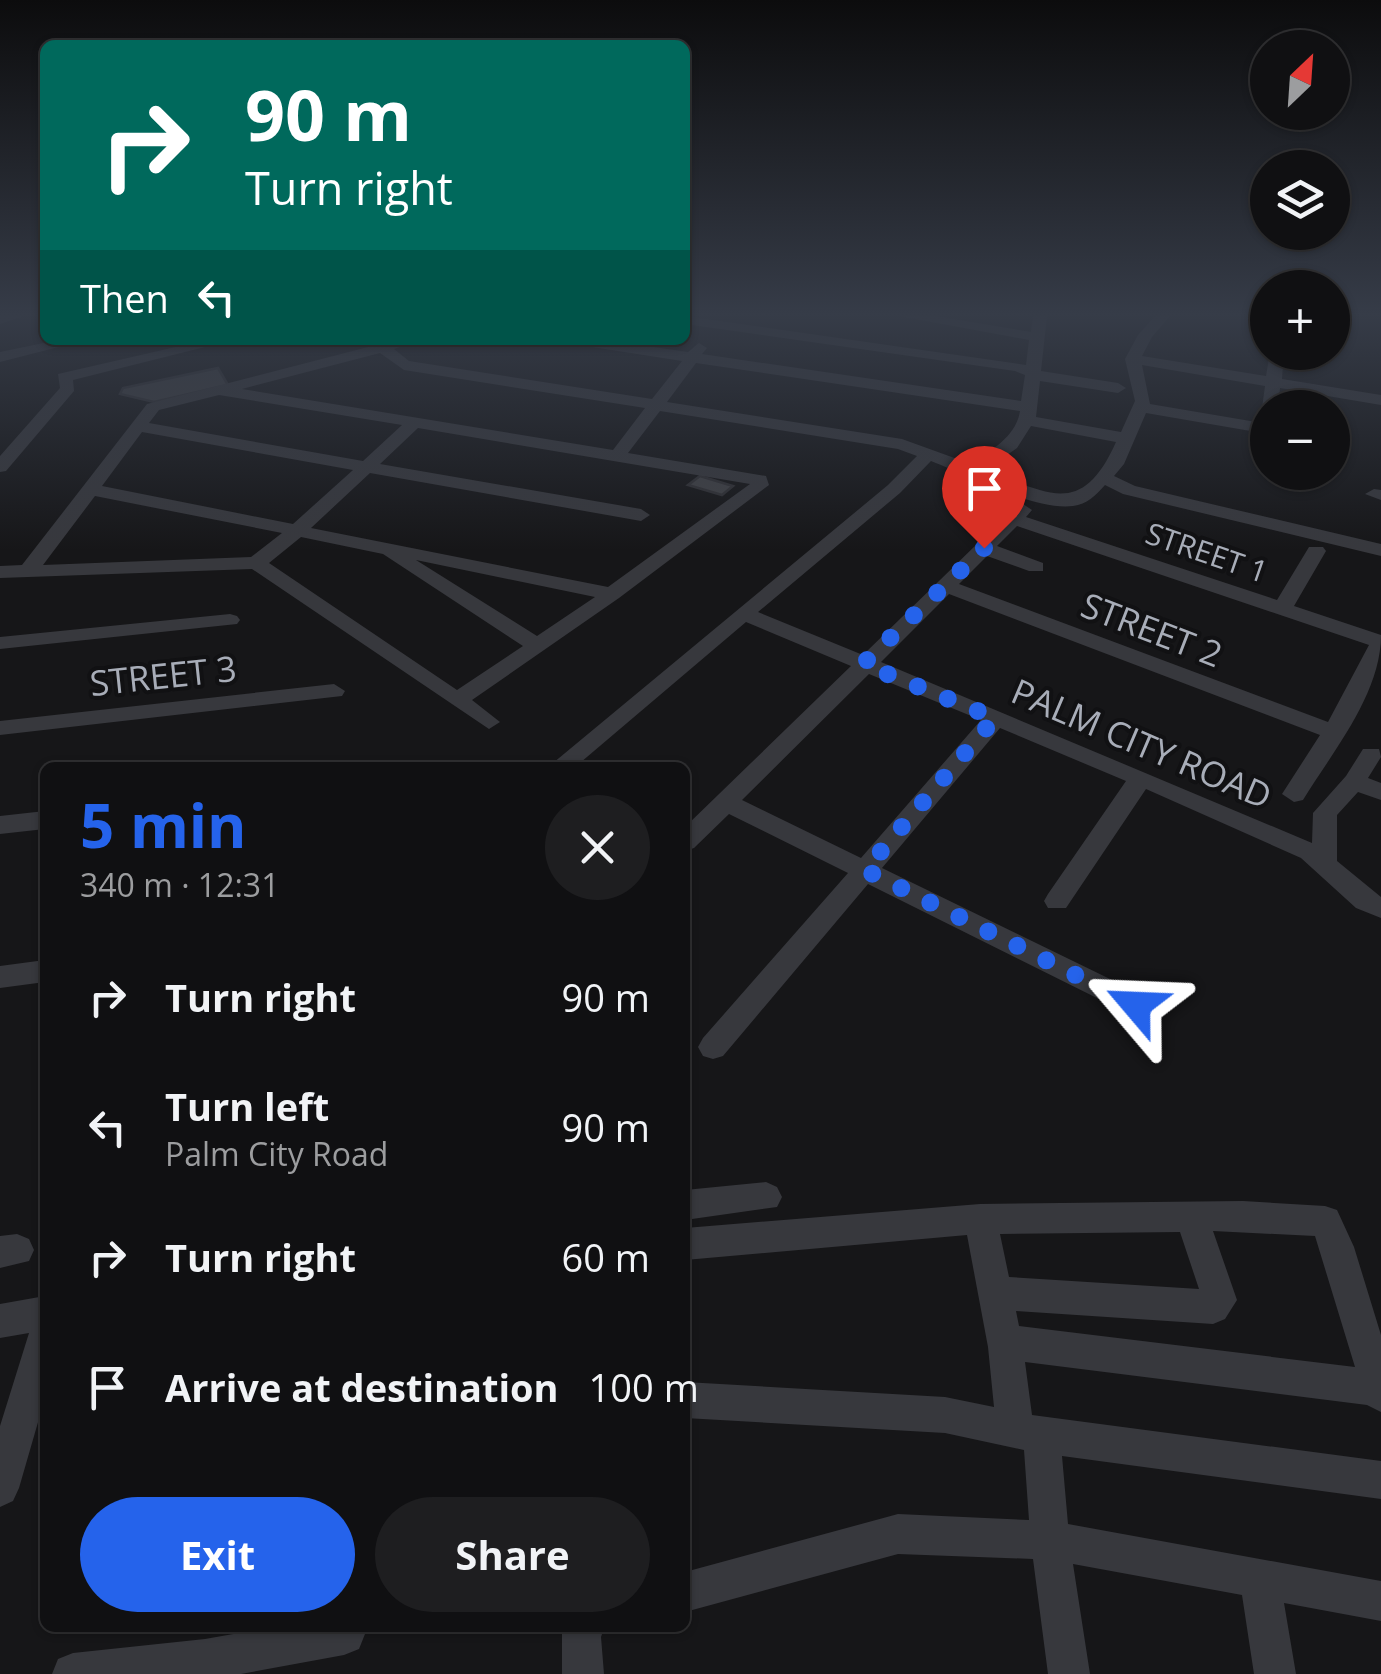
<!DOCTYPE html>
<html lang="en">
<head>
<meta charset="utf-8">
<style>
	:root { --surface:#101012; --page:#1e1e20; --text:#f1f3f6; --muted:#9c9d9f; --line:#303032; --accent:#2563eb }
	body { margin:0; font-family:"Open Sans",sans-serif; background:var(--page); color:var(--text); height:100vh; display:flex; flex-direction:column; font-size:38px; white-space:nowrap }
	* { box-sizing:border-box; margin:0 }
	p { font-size:32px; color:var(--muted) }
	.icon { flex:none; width:55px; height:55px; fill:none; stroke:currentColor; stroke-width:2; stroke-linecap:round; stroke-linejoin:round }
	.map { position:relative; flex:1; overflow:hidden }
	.panel { position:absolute; left:40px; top:762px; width:650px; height:870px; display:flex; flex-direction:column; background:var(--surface); border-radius:15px; box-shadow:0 2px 8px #0004,0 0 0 2px var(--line) }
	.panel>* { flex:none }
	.guide { position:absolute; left:40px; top:40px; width:650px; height:305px; border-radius:15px; box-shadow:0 2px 8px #0004,0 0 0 2px var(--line); background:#00695c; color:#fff; overflow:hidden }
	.needle { width:65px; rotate:25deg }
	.tools { position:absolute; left:1250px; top:30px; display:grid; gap:20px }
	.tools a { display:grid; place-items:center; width:100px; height:100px; border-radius:50%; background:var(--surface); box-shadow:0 2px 8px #0004,0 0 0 2px var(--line); font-size:50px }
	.pin { position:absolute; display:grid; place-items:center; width:85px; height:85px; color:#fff; margin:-102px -42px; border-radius:50% 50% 50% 0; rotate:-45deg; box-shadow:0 0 10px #0007 }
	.pin .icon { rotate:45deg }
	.me { position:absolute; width:110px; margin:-55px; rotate:296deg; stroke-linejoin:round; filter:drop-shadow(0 0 8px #0008) }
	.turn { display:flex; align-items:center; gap:35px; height:210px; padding:0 40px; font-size:45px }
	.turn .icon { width:130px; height:130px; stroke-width:2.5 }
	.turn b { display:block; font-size:70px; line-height:85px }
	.then { display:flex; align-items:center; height:95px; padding:0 40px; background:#0003; gap:20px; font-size:38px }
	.round { display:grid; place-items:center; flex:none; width:105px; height:105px; border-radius:52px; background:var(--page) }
	.head { display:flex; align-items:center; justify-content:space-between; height:170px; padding:0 40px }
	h1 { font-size:60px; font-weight:700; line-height:75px; color:var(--accent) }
	.primary-button { display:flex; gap:20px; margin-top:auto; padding:20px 40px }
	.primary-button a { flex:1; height:115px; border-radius:60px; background:var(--accent); color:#fff; font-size:40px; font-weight:700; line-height:115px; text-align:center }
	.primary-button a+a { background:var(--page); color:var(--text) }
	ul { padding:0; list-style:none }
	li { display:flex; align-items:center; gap:30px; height:130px; padding:0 40px }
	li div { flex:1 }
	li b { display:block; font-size:38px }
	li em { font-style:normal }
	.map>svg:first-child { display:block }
	.building { fill:#404145; stroke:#303034; stroke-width:2.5 }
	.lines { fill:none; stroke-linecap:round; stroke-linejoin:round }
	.minor { fill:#37383d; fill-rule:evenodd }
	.route { stroke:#2563eb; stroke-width:18; stroke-dasharray:0 32.4 }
	.labels { text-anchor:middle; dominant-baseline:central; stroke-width:8; stroke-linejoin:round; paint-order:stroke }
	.far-street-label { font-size:30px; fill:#a8adb8; stroke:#111113 }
	.street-label { font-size:35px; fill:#a8adb8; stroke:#111113 }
</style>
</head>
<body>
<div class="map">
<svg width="1381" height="1674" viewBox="0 0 1381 1674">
	<rect width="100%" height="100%" fill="#161618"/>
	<path class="building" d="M218 368 228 385 154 402 120 394 123 388Z
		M700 476 733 486 722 495 688 485Z"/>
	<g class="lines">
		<path class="minor" d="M0 316H24L0 324Z
			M685 316 1026 365 1029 340 899 316H936L1031 332 1033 316H1047L1041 371 1118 383 1126 388 1118 393 1040 381 1036 417 1121 432 1135 401 1125 359 1138 335 1155 316H1170L1152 337 1142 356 1266 376 1270 352H1284L1282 379 1381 395V405L1280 388 1278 408H1268V412L1262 408 1265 386 1142 365 1150 404 1268 424V434L1146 413 1124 464 1114 476 1135 486 1381 544V556L1123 494 1105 485C1095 496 1087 504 1073 506 1035 511 967 475 931 461L900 493 758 612 863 655 1016 506 1023 504 1032 510 1026 517 1277 600 1309 547H1323L1326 551 1294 606 1381 635C1381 694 1333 751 1303 800L1294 802 1282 794 1320 735 949 594 881 662 1312 843 1313 813 1346 776 1363 749H1379L1381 757 1368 778 1381 783V800L1358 792 1337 815V861L1381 897V918L1356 908 1301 858 1146 789 1066 908H1048L1044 901 1048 894 1126 781 1000 728 882 868 1147 997 1151 1005 1147 1013 1137 1016 1127 1013 868 884 723 1056 713 1059 703 1056 698 1047 703 1038 848 873 729 814 694 848 685 851V827L851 666 746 622 574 768H547L888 485 917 456 898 449 660 411 628 453 766 476 769 485 619 598 472 700 500 722 489 729 252 569 0 578V566L22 565 147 404 372 346 367 340H420L394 349 409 361 652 399 682 361 573 344 566 340H604L688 352 699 343 707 348 702 354 1021 401 1025 375 1015 371 685 324ZM380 353 404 370 645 408 613 450 242 389ZM696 363 1020 411C1016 437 991 450 971 464L902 439 667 402ZM219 395 402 425 363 461 149 423 159 410ZM1031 426 1116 442C1082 518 1049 494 986 470L1017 448ZM418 428 750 484 608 587 311 528 370 473 641 521 650 515 641 509 380 464ZM142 432 353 470 293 524 102 486ZM95 496 282 533 251 557 43 565ZM1017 526 1369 645 1328 722 959 584 987 556 1029 571H1043V563L997 546ZM301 537 383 554 523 646 457 690 269 563ZM416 560 595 597 537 636ZM869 674 981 720 861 858 742 800Z
			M58 340H86L0 362V352Z
			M206 340H233L73 380 74 391 6 471 0 472V456L60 388 58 374Z
			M1374 489 1381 490V500L1365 494Z
			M230 614 237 616 240 620 237 624 0 649V637Z
			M334 684 345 691 342 696 0 735V721Z
			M45 811V829L0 834V816Z
			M45 960V982L0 988V966Z
			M766 1182 777 1187 782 1197 777 1207 685 1220V1190Z
			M1243 1201 1325 1206 1337 1210 1354 1247 1381 1335V1412L1367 1405 1025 1362 1032 1415 1381 1461V1499L1062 1456 1068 1524 1381 1581V1621L1284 1603 1296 1674H1254L1242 1595 1073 1564 1090 1674H1048L1033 1559 898 1554 685 1612V1572L898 1514 1029 1520 1024 1450 945 1433 685 1418V1382L945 1397 994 1407 988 1347 967 1235 685 1260V1228L980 1204ZM1213 1231 1315 1236 1355 1367 1019 1326 1016 1311 1213 1324 1225 1319 1237 1300ZM1180 1232 1199 1289 1009 1277 1000 1234Z
			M17 1234 29 1239 34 1250 29 1261 0 1268V1236Z
			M45 1296V1398L19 1488 13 1501 0 1507V1426L29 1333 0 1338V1304Z
			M268 1628H362L365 1634 359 1649 344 1655 241 1674H52L58 1659 73 1653 205 1639Z
			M562 1628H604L601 1637 604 1674H562Z"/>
	</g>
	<linearGradient id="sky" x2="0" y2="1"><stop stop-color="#0c0c0d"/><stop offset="0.57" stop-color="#363c48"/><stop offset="1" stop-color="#363c48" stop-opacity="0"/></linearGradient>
	<rect width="1381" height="551" fill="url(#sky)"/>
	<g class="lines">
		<path class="route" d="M984 548 863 664 995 718 865 870 1136 1005"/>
	</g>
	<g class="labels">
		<g class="far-street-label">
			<text transform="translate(1207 552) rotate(19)">STREET 1</text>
		</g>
		<g class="street-label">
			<text transform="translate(1152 629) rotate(21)">STREET 2</text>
			<text transform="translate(163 675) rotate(-6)">STREET 3</text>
			<text transform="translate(1142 743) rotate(23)">PALM CITY ROAD</text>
		</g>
	</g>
</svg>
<div class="tools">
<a><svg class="needle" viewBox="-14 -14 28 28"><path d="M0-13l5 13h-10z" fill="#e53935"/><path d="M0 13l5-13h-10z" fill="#9c9d9f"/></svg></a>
<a><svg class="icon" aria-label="layers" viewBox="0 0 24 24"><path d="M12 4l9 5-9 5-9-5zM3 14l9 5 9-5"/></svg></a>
<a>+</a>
<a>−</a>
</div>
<div class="pin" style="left:984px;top:548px;background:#d93025"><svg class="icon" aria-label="arrive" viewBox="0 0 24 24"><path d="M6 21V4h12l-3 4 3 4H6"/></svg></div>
<svg class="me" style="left:1136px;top:1005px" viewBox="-20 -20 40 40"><path d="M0-17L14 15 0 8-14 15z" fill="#2563eb" stroke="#fff" stroke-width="4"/></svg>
<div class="guide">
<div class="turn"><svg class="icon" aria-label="right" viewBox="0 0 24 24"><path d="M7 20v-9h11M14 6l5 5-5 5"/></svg><div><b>90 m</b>Turn right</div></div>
<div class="then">Then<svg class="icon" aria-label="left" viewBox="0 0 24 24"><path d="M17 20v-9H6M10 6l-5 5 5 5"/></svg></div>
</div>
<section class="panel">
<div class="head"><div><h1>5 min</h1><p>340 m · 12:31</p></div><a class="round"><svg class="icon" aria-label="close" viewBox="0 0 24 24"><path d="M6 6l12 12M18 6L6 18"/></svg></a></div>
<ul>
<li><svg class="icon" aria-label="right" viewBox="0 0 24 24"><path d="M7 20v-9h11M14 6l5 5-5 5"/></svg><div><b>Turn right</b></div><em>90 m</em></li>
<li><svg class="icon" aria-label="left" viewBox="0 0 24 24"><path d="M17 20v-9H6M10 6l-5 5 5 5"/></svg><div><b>Turn left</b><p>Palm City Road</p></div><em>90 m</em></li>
<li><svg class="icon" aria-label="right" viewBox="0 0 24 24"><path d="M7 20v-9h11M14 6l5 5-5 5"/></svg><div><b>Turn right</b></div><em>60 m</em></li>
<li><svg class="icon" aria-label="arrive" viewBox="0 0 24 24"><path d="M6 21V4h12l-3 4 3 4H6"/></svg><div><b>Arrive at destination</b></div><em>100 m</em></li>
</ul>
<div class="primary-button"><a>Exit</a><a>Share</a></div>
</section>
</div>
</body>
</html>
